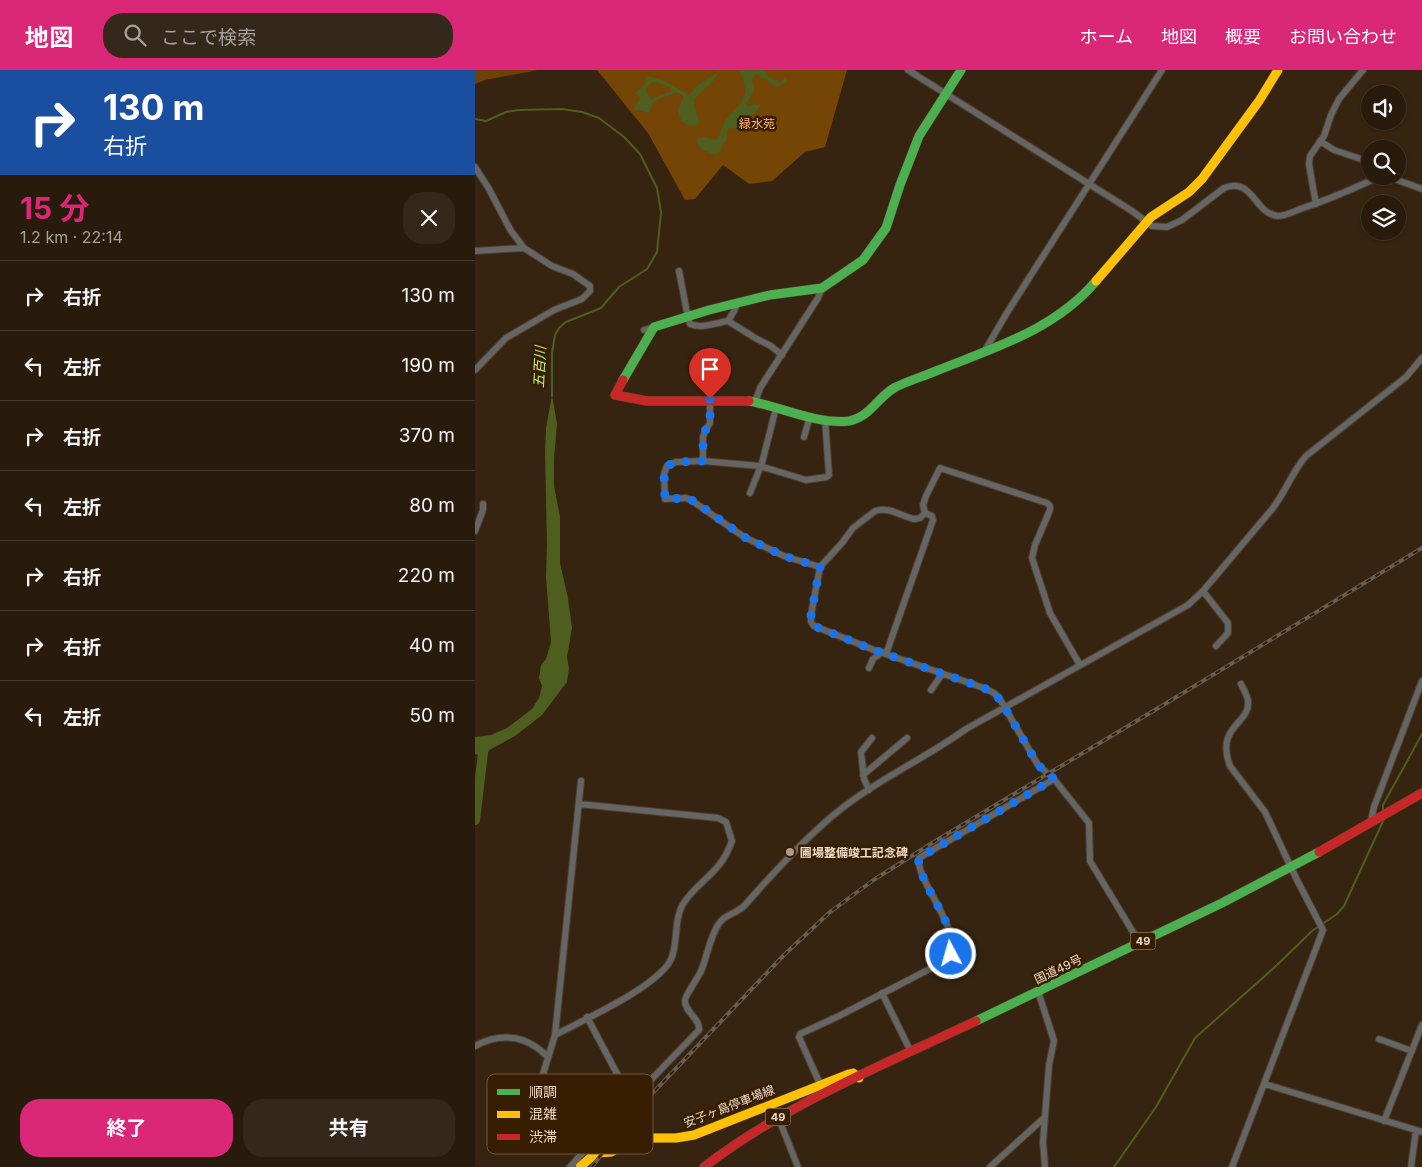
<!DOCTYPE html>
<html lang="ja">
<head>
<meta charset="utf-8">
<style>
	:root { --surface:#281b0c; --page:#34281a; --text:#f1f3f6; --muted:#a5a19d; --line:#44392d; --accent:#db2777 }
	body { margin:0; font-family:Inter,"Noto Sans JP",sans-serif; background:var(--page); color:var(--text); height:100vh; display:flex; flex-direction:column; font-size:19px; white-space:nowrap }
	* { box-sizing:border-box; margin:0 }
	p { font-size:16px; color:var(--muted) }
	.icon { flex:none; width:28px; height:28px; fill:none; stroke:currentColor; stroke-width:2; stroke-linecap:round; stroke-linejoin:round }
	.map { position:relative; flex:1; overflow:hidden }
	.sheet { display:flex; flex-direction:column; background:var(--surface); width:475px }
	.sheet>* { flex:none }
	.hud { background:#1a4fa0; color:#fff; overflow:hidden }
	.tools { position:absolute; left:886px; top:15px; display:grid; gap:10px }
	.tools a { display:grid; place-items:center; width:45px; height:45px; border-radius:50%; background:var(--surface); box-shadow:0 1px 4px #0004,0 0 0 1px var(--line); font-size:25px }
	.pin { position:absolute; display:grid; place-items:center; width:42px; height:42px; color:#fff; margin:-51px -21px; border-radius:50% 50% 50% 0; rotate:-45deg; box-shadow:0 0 5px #0007 }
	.pin .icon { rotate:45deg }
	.me { position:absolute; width:55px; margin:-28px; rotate:354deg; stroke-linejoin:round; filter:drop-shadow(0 0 4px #0008) }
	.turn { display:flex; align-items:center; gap:18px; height:105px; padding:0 20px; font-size:22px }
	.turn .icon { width:65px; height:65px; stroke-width:2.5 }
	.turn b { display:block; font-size:35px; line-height:42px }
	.round { display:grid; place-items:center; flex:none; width:52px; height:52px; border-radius:20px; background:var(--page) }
	.overview { display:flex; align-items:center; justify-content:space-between; height:85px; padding:0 20px }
	h1 { font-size:30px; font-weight:700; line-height:38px; color:var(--accent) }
	.action { display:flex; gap:10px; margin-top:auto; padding:10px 20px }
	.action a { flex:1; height:58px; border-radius:20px; background:var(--accent); color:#fff; font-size:20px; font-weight:700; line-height:58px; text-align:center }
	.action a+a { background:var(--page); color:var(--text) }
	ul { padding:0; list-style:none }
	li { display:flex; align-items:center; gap:15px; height:70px; padding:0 20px; border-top:1px solid var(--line) }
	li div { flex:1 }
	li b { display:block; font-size:19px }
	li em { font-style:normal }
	header { display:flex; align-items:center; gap:30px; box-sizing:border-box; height:70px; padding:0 25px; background:var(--accent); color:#fff }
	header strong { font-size:24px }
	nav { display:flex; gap:28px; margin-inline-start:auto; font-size:18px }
	.search { width:350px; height:45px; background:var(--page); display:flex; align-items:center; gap:12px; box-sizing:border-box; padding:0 18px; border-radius:20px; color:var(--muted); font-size:19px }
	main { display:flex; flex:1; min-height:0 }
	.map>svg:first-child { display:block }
	.green { fill:#754506 }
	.forest { fill:#6f4109 }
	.water { fill:#4e5e1e; fill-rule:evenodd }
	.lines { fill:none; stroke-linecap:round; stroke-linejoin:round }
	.stream { stroke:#4e5e1e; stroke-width:2 }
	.river { stroke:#4e5e1e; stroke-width:10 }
	.street-casing { stroke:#4d3e2d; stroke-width:8 }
	.fast-casing { stroke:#4d3e2d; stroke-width:10 }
	.slow-casing { stroke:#4d3e2d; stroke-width:10 }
	.jam-casing { stroke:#4d3e2d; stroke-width:10 }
	.street { stroke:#656563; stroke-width:6 }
	.fast { stroke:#4caf50; stroke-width:9 }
	.slow { stroke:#ffc107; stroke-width:9 }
	.jam { stroke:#c62828; stroke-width:9 }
	.rail-casing { stroke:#655e56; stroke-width:4 }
	.rail { stroke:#371d02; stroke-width:2; stroke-dasharray:5.5; stroke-linecap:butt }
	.route { stroke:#1a73e8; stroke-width:9; stroke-dasharray:0 16.2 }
	.poi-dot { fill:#af9b87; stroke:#371d02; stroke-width:2 }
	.labels { text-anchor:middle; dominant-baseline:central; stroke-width:5; stroke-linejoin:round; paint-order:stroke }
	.shield { fill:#371d02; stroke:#b8a28c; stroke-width:1 }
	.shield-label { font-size:11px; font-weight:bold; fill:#f0dbc7 }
	.park-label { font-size:12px; fill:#ffb771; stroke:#371d02 }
	.poi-label { font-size:12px; font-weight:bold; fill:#f0dbc7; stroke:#371d02; text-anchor:start }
	.street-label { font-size:12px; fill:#f0dbc7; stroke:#371d02 }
	.water-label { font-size:14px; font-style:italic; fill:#c5eb76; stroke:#371d02 }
	.key { fill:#371d02; stroke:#6e563d; stroke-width:1 }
	.key-label { font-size:14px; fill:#f0dbc7 }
</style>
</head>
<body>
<header>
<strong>地図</strong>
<div class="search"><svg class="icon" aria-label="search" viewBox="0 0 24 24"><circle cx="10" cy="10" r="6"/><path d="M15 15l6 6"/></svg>ここで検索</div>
<nav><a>ホーム</a><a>地図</a><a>概要</a><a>お問い合わせ</a></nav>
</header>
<main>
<section class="sheet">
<div class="hud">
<div class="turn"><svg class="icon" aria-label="right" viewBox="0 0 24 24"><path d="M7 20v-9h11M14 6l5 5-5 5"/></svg><div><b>130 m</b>右折</div></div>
</div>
<div class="overview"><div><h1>15 分</h1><p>1.2 km · 22:14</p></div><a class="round"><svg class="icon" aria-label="close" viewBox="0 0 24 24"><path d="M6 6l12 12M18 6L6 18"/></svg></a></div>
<ul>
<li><svg class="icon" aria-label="right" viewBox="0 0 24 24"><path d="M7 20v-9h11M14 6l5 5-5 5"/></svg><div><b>右折</b></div><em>130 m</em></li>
<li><svg class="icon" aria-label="left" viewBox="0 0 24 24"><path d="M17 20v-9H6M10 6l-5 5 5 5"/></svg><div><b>左折</b></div><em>190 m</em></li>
<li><svg class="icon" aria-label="right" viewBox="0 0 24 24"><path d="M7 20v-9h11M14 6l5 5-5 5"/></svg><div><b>右折</b></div><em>370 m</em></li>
<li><svg class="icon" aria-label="left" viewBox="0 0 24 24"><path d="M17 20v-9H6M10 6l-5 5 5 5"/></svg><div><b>左折</b></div><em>80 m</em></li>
<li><svg class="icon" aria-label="right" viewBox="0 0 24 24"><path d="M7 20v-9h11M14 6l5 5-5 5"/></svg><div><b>右折</b></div><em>220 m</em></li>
<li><svg class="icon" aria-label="right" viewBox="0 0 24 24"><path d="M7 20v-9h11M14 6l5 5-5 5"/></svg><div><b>右折</b></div><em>40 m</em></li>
<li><svg class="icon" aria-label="left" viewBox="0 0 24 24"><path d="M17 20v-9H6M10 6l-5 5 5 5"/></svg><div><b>左折</b></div><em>50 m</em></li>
</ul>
<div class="action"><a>終了</a><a>共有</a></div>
</section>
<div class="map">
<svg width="947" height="1097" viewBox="0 0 947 1097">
	<rect width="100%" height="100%" fill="#362410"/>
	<path class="green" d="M122 0H372L350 77 330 82 297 111 274 114 248 95 220 129 210 130 173 63Z"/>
	<path class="forest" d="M0 0H63L10 10 0 14Z"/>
	<path class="water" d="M244 0H245L239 10 219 29V33L224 51 221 56C211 58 201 48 204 38 205 33 208 31 208 26L204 23C198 23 180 29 177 35 176 37 176 40 175 43L158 39 163 32 165 28 160 23 170 14 173 6 190 11 214 25 224 14 242 3ZM181 12 196 18V21L177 29 175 28C170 22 170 18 176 13Z
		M264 0H288L294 7 304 13 310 8 312 11 305 16 300 17 292 10 286 8 284 5 281 4C275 9 278 14 279 21L271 34 274 37 278 34 285 35C281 47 274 44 264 49V57L262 59 254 58 252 60 251 71 248 73 246 81 240 85 226 79 221 71 223 68 228 67 242 70 251 49 267 32V28L270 24C270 15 268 8 264 0Z
		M77 325 82 354 79 389V416L85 447V493L93 528 97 558 92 587 94 598 92 612 67 645 40 666 9 683 7 700H5L6 685 0 684V667L16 665 32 658 57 639 64 628 67 616 64 608 66 595 71 589 76 572 71 507 72 475 70 382 71 358Z"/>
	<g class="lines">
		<path class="stream" d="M0 49 11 51 31 42 43 40 87 39 107 42 124 48 149 67 165 84 182 118 186 142 182 182 172 199 144 217 126 238 91 252 84 258 80 265 77 283V326
			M908 740V735L947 664
			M639 1097 681 1037 720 968 801 896 837 861 862 844 869 836 909 749"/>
		<path class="river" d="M0 677 9 675 0 750"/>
		<g class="street-casing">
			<path id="street" d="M433 0 657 141 677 156 692 157 707 150 749 118C778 106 779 144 803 146 811 146 820 141 828 138 855 129 880 118 906 106
				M845 71 859 80 889 90 895 94
				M0 97 14 119 36 161 49 178 77 196 98 204 115 216V221L107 229 79 240 31 268 0 300
				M911 106 947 119
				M841 134 837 112 834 94 835 86 849 66 856 45 864 29 888 0
				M0 181 49 178
				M204 201 213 248 215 254C227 259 240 253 253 251L282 269 296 276 307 285
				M253 251 259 241 262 234
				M169 260 179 257
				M509 282 533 241 687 0
				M235 329V353L230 361 228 367V391L201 392 192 396 189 404 190 429 211 428 216 430 269 467 309 486 345 497 336 545V552L339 556 399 580 509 618 519 623 526 631 563 695 579 709 614 753 615 791 664 872
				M280 332 285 318 343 228 347 218
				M329 367 335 346
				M228 391 285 396 331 410 352 407 354 405 350 349
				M275 423 287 393 301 338
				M0 461 8 440V434
				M345 497 367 473 378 458 400 441C413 436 426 446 439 449L445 448 450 443 448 435 451 426 465 398 572 433 575 436V440L560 475 557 488 575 543 605 595
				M728 521 753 553V563L741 576
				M411 584 458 450 457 446 450 443
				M394 598 398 589 407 582
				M456 620 467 604
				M388 705 432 668
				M106 711 80 965 65 1014 69 1022 112 1077
				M394 720 389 709 386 682 397 668
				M896 751 899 737 947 611
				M563 921 579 971 574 995 568 1072 570 1097
				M407 923 436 982
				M112 947 156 1030
				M80 965C108 950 187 915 197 887 203 870 199 849 208 834 218 818 233 809 244 795 250 788 254 779 257 771L251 752 243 748 104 734
				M904 969 937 981
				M0 976C20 965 42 964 61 977 66 980 69 984 73 987
				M345 1014 324 967 325 964 364 946 472 890C494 868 439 809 444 788L579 709
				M790 1014 947 1062
				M303 1047 323 1097
				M909 1051 947 955
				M56 1070 84 1041
				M95 1097 137 1050 224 960C226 949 209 942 210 930 210 926 223 908 226 901 232 887 235 867 243 855 249 844 262 844 270 835 298 803 333 765 366 739 405 708 451 688 491 659L713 535 728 521 798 438C811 421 817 402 831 386L931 307 947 288
				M515 1097 570 1047
				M757 1097 848 860 822 810 790 742 755 696C740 656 775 654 773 632 773 626 769 620 766 614
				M936 1097 941 1060"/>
		</g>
		<g class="fast-casing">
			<path id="fast" d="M148 310 179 257 234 240 295 225 347 218 388 190 411 158 425 115 444 66 486 0
				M274 331C304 336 342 355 374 351 395 347 402 328 419 318 432 311 447 307 461 301 518 278 580 260 621 211
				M501 951 747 833 844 782"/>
		</g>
		<g class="slow-casing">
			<path id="slow" d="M621 211 676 147 714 122 727 109 784 31 803 0
				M105 1097 121 1083 136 1082 155 1071 168 1068H201L219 1065 374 1004 378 1003 384 1008"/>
		</g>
		<g class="jam-casing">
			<path id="jam" d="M148 310 140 325 172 331H274
				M844 782 947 723
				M229 1097C311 1034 408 995 501 951"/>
		</g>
		<use href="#street" class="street"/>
		<use href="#fast" class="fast"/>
		<use href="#slow" class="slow"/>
		<use href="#jam" class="jam"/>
		<g class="rail-casing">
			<path id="rail" d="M117 1097 152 1050 309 885 355 842 400 809 462 770 685 637 947 478"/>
		</g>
		<use href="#rail" class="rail"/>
	</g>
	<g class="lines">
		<path class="route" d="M235 329V353L230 361 228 367V391L201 392 192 396 189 404 190 429 211 428 219 431 269 467 309 486 345 497 336 545V552L339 556 399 580 509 618 519 623 526 631 563 695 579 709 444 788C441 801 462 832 468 846 474 858 477 870 476 884"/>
	</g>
	<circle class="poi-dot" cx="315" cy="782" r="5"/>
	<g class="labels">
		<g class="shield">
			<rect x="655.5" y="862.5" width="25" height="17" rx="4"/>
			<rect x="290.5" y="1038.5" width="25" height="17" rx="4"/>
		</g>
		<g class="shield-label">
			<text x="668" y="871">49</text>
			<text x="303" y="1047">49</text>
		</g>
		<g class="park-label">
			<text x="282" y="53">緑水苑</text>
		</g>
		<g class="poi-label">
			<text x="325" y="782">圃場整備竣工記念碑</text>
		</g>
		<g class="street-label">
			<text transform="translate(583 899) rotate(-25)">国道49号</text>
			<text transform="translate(254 1036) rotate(-21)">安子ヶ島停車場線</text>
		</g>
		<g class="water-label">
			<text transform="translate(64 297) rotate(-87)">五百川</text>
		</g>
	</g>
	<rect x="12" y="1004" width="166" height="80" rx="8" class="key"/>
	<rect x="22" y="1019" width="23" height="6" fill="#4caf50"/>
	<rect x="22" y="1041" width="23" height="7" fill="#ffc107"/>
	<rect x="22" y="1064" width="23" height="6" fill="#c62828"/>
	<g class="key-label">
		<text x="54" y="1027">順調</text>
		<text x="54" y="1049">混雑</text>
		<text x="54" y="1072">渋滞</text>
	</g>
</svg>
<div class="tools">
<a><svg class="icon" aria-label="sound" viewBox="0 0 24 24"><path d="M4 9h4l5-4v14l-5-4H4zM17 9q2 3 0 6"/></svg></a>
<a><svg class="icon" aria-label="search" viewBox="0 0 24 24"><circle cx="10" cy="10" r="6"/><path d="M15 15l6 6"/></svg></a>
<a><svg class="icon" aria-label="layers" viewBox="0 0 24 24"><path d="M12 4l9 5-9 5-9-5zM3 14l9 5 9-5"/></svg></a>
</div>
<div class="pin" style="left:235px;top:329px;background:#d93025"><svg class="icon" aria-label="arrive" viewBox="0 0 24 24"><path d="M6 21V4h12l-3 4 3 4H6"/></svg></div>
<svg class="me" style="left:476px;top:884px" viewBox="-20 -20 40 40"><circle r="17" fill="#1a73e8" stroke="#fff" stroke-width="3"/><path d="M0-11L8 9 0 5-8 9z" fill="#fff"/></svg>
</div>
</main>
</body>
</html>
